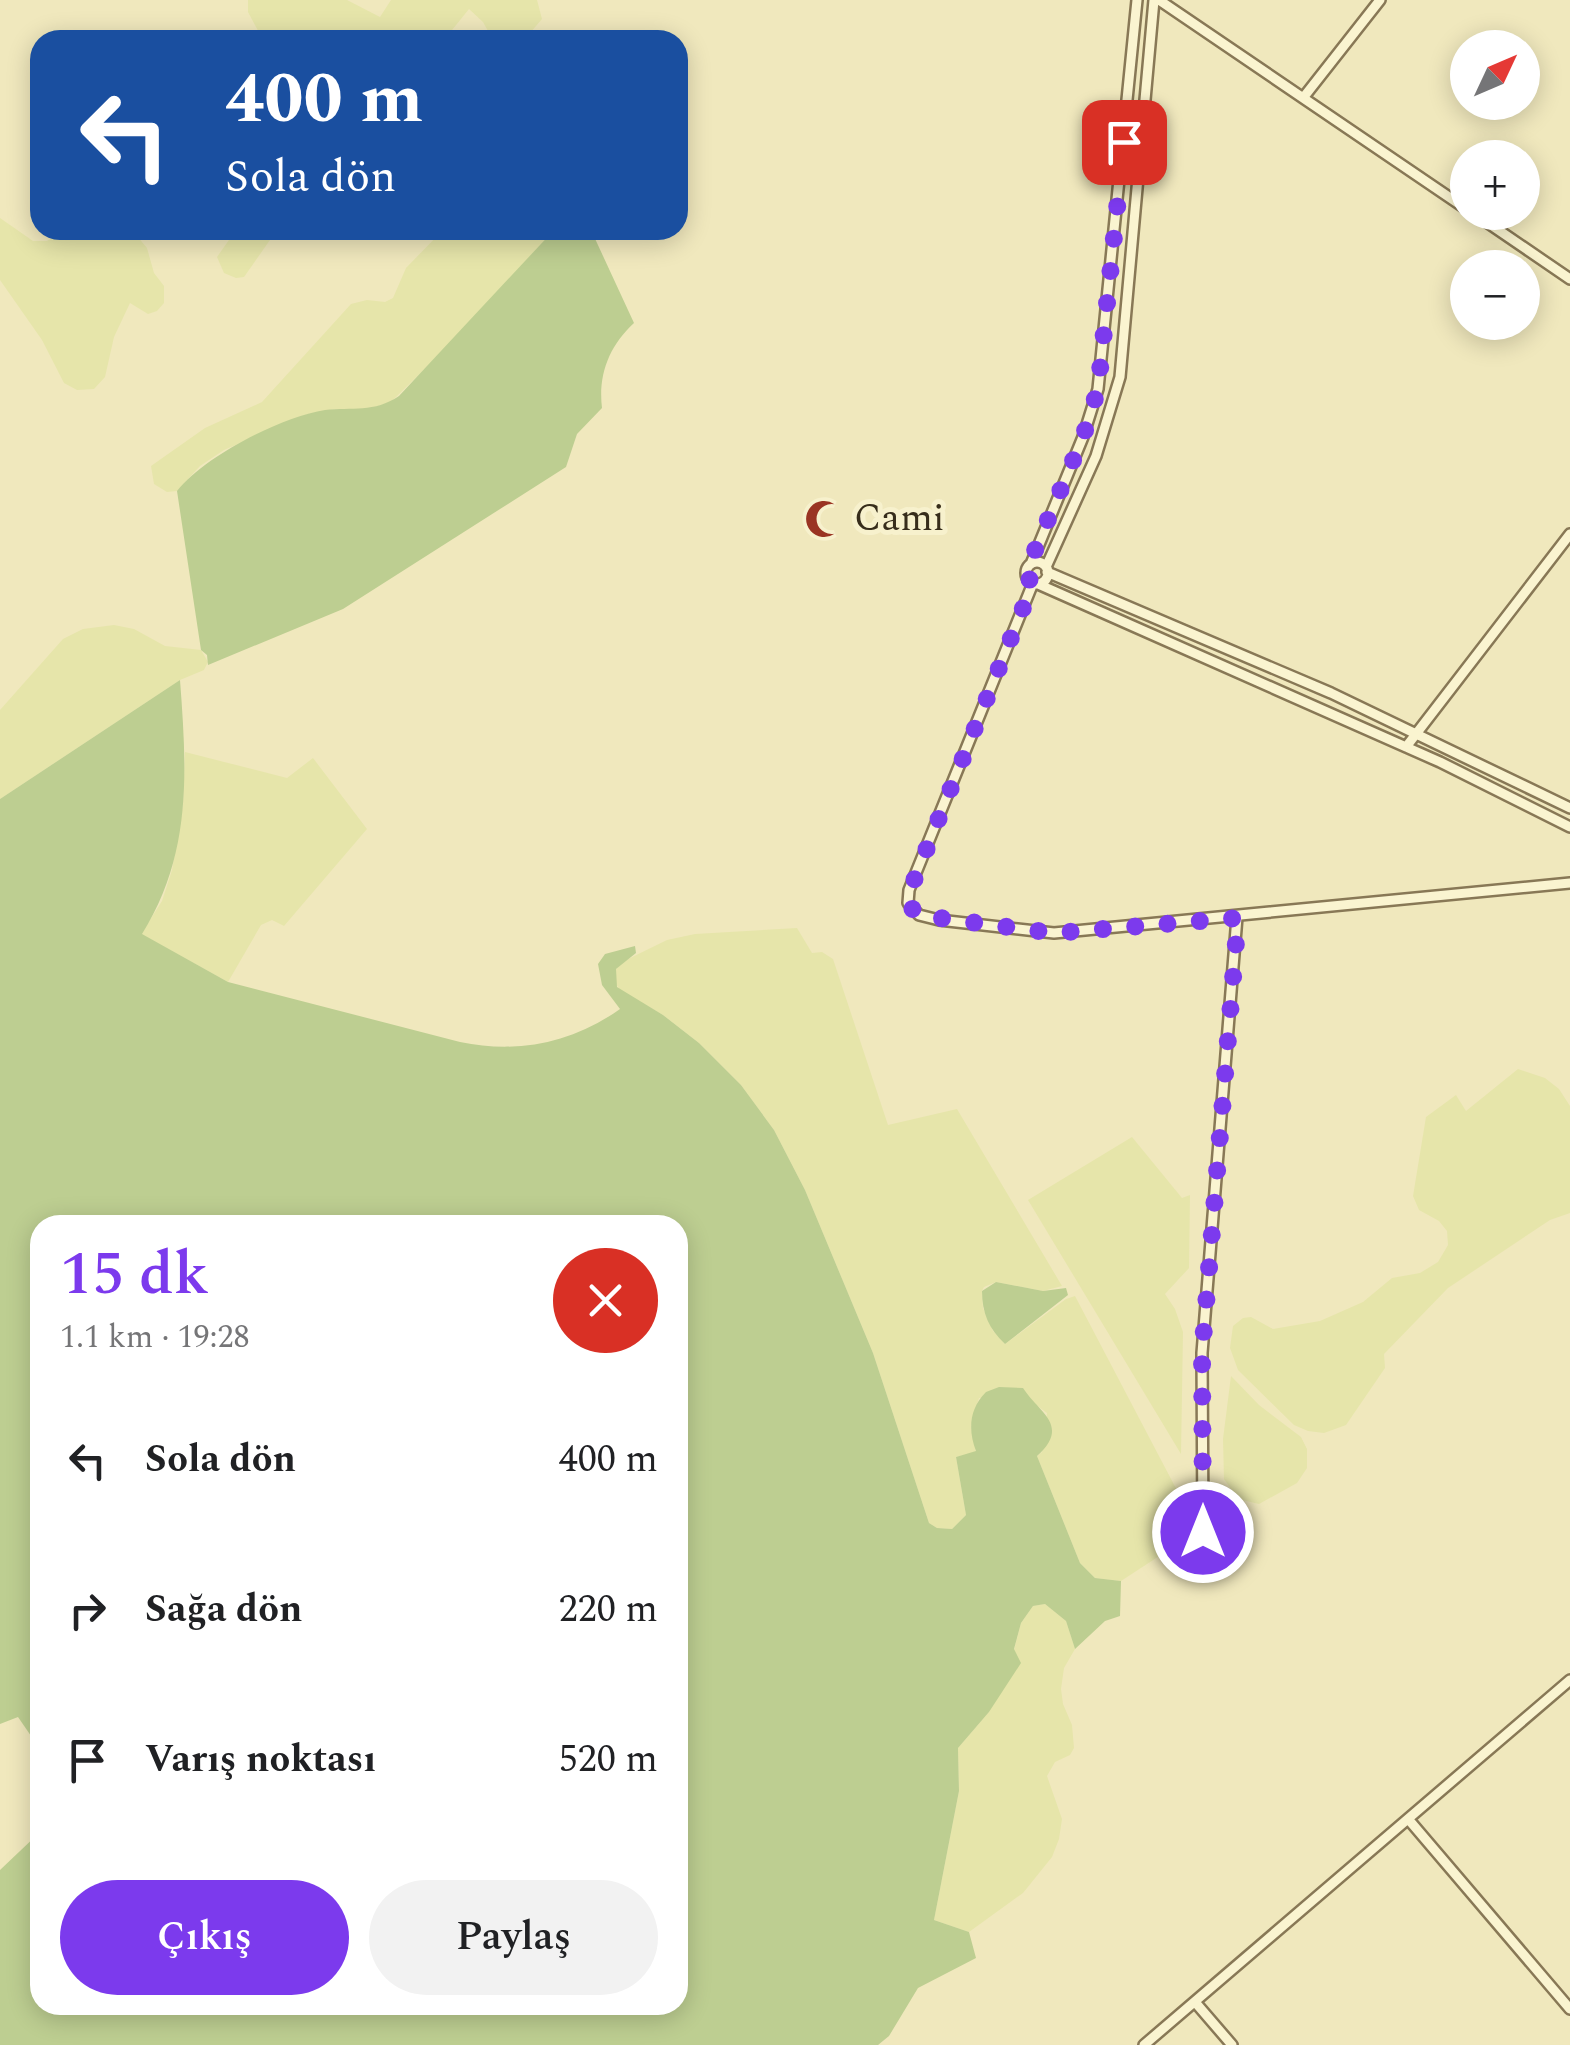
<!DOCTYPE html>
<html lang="tr">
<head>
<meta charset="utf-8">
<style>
	:root { --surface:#fff; --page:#f2f2f2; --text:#202124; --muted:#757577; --accent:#7c3aed }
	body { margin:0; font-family:Spectral,serif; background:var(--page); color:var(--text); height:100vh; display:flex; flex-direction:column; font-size:38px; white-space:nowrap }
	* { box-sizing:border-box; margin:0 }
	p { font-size:32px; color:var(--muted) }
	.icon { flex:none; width:55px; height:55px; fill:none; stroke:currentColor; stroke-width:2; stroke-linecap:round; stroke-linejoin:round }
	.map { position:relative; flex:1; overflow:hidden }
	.side { position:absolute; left:30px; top:1215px; width:658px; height:800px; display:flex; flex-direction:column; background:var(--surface); border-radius:30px; box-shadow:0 5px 25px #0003 }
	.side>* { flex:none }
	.top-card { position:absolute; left:30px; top:30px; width:658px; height:210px; border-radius:30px; box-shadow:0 5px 25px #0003; background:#1a4fa0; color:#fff; overflow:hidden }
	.needle { width:65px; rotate:46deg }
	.fabs { position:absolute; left:1450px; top:30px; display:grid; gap:20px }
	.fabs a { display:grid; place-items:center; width:90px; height:90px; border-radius:50%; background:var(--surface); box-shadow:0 5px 25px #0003; font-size:50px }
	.pin { position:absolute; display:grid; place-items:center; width:85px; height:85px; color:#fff; margin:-42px; border-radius:20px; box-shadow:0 5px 15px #0006 }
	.me { position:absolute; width:110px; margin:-55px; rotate:0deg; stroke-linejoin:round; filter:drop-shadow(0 0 8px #0008) }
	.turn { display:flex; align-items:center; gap:35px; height:210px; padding:0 30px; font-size:45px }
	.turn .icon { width:130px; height:130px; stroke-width:2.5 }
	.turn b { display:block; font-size:70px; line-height:85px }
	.round { display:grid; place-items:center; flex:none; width:105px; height:105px; border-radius:52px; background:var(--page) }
	.head { display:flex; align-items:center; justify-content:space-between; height:170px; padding:0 30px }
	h1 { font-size:60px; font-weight:600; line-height:75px; color:var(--accent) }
	.action { display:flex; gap:20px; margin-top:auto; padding:20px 30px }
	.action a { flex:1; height:115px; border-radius:60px; background:var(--accent); color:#fff; font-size:40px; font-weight:600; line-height:115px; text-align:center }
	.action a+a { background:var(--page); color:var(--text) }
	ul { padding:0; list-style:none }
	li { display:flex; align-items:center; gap:30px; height:150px; padding:0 30px }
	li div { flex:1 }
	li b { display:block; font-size:38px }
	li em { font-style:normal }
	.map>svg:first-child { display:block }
	.farmland { fill:#e6e5aa }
	.green { fill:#bdce91 }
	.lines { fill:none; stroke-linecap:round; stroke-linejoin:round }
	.street-casing { stroke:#887856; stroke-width:14 }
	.street { stroke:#faf4d0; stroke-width:9 }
	.route { stroke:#7c3aed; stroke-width:18; stroke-dasharray:0 32.4 }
	.labels { text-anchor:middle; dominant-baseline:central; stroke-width:10; stroke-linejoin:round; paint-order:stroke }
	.poi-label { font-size:38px; fill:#372d1b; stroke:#f7f1cd; text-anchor:start }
</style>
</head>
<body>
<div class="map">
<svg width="1570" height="2045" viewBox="0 0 1570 2045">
	<rect width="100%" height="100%" fill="#f0e8bd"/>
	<path class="farmland" d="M248 0H347L380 17 391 0H537L542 19 524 40H493L483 22 469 9 444 40H263L248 12Z
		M0 218 33 241H47L65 230H132L147 248 154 273 164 286V303L157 311 148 314 130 303 114 337 105 377 94 389 77 390 64 383 42 340 0 280Z
		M236 230H277L244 277 236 278 224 273 217 257Z
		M443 230H554L457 337 391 402 366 410 335 409 308 414 224 450 200 466 177 491 167 492 154 484 151 466 205 428 262 402 351 304 367 300 385 302 393 298 406 268Z
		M114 625 134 629 165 646 201 650 208 662 204 670 180 680 0 799V710L63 639 83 629Z
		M185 752 287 778 313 758 367 829 284 926 272 920 261 925 228 982 141 934 162 901 172 870 183 805Z
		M797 928 812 953 822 952 833 959 888 1125 957 1109 1062 1286 1043 1291 996 1282 984 1287 982 1291 983 1308 993 1331 1005 1344 1066 1299 1075 1296 1181 1498 1185 1519 1179 1538 1170 1549 1121 1581 1095 1578 1080 1563 1037 1456 1042 1452 1047 1413 1032 1402 979 1398 971 1426 976 1452 956 1457 966 1515 952 1529 937 1528 929 1523 873 1353 805 1190 774 1130 741 1085 699 1043 663 1015 620 990 615 983 616 969 622 962 667 940 695 934Z
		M1518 1069 1545 1078 1559 1089 1570 1106V1213L1550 1220 1448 1288 1384 1354 1385 1368 1346 1425 1324 1433 1308 1431 1294 1425 1238 1370 1230 1348 1233 1326 1243 1318 1251 1317 1273 1329 1320 1321 1363 1302 1392 1278 1420 1273 1438 1262 1448 1245 1447 1231 1439 1221 1419 1210 1413 1196 1426 1117 1456 1095 1466 1111Z
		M1132 1137 1182 1198 1190 1195 1189 1268 1165 1294 1175 1309 1183 1332 1181 1454 1028 1200Z
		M1231 1376 1259 1405 1301 1437 1307 1449V1468L1297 1483 1259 1504 1238 1499 1224 1479 1223 1439Z
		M1045 1604 1066 1621 1075 1649 1064 1668 1061 1689 1063 1704 1072 1725 1074 1748 1070 1755 1055 1762 1047 1776 1062 1819 1059 1839 1052 1857 1023 1893 969 1932 934 1920 959 1791 958 1748 989 1712 1014 1650 1021 1623 1033 1606Z"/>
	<path class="green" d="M554 230H591L634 323C609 346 598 375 602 408L577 434 566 467 343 609 208 665 207 655 201 650 177 491C205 456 281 417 325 410 352 407 374 413 399 396Z
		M180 680C187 772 192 854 142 934L228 982 460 1042C518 1054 572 1043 620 1009L602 985 598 964 605 954 635 946 636 953 616 969 617 987 663 1015 699 1043 741 1085 774 1130 805 1190 873 1353 929 1523 937 1528 952 1529 966 1515 956 1457 976 1451C968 1430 969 1409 986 1392L999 1387 1023 1388C1039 1413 1071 1425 1037 1456L1080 1563 1095 1578 1121 1581 1120 1616 1105 1621 1075 1649 1066 1621 1045 1604 1033 1606 1021 1623 1014 1649 1021 1663 989 1712 958 1748 959 1791 934 1920 969 1932 976 1958 918 1988 889 2036 878 2045H0V1870L40 1832V2005H678V1225H40V1749L18 1717 0 1724V799Z
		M996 1282 1043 1291 1066 1288 1068 1295 1005 1344C989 1329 982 1313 982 1291Z"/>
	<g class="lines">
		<g class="street-casing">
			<path id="street" d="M1159 0 1468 210
				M1303 98 1380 0
				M1472 212 1570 279
				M1026 573a11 11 0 1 1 22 0a11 11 0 1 1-22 0Z
				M1031 564 1083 437 1098 389 1137 0
				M1046 567 1096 456 1120 377 1154 0
				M1047 572 1331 693 1570 808
				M1033 583 909 890 908 903 919 915 939 920 1054 933 1570 883
				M1038 584 1440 762 1570 827
				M1406 747 1570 534
				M1203 1533 1202 1353 1237 917
				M1409 1820 1570 2009
				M1195 2002 1232 2045
				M1144 2045 1570 1680"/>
		</g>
		<use href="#street" class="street"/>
	</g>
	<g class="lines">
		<path class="route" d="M1124 142 1098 389 1083 437 1027 569V577L1033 583 907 898 914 912 924 916 1054 933 1238 918 1202 1353 1203 1532"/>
	</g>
	<defs>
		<g id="mosque-bare" transform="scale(3)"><path d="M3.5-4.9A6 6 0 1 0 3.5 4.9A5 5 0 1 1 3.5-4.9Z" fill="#9a3423" stroke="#f7f1cd" stroke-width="2.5" paint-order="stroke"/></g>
	</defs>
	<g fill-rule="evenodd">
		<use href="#mosque-bare" x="824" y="519"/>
	</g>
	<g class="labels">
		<g class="poi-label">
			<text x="854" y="519">Cami</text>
		</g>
	</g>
</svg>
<div class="fabs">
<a><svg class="needle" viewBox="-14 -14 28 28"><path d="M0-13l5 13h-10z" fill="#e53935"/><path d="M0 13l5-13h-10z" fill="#757577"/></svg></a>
<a>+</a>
<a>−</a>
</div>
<div class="pin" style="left:1124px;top:142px;background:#d93025"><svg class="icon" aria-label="arrive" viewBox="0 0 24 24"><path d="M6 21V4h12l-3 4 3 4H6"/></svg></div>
<svg class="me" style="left:1203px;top:1532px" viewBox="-20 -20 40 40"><circle r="17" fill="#7c3aed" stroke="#fff" stroke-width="3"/><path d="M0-11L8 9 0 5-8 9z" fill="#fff"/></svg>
<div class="top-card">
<div class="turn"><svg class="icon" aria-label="left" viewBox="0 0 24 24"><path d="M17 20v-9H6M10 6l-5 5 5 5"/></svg><div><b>400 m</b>Sola dön</div></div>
</div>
<section class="side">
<div class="head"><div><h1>15 dk</h1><p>1.1 km · 19:28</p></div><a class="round" style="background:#d93025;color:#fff"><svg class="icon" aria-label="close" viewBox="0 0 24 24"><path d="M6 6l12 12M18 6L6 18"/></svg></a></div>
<ul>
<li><svg class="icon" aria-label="left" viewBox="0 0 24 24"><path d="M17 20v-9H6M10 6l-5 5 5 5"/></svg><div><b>Sola dön</b></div><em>400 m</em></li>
<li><svg class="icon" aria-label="right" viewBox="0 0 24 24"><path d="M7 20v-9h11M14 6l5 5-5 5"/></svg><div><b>Sağa dön</b></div><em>220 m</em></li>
<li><svg class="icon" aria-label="arrive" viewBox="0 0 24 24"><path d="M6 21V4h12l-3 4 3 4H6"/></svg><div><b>Varış noktası</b></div><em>520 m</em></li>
</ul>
<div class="action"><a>Çıkış</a><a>Paylaş</a></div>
</section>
</div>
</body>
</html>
